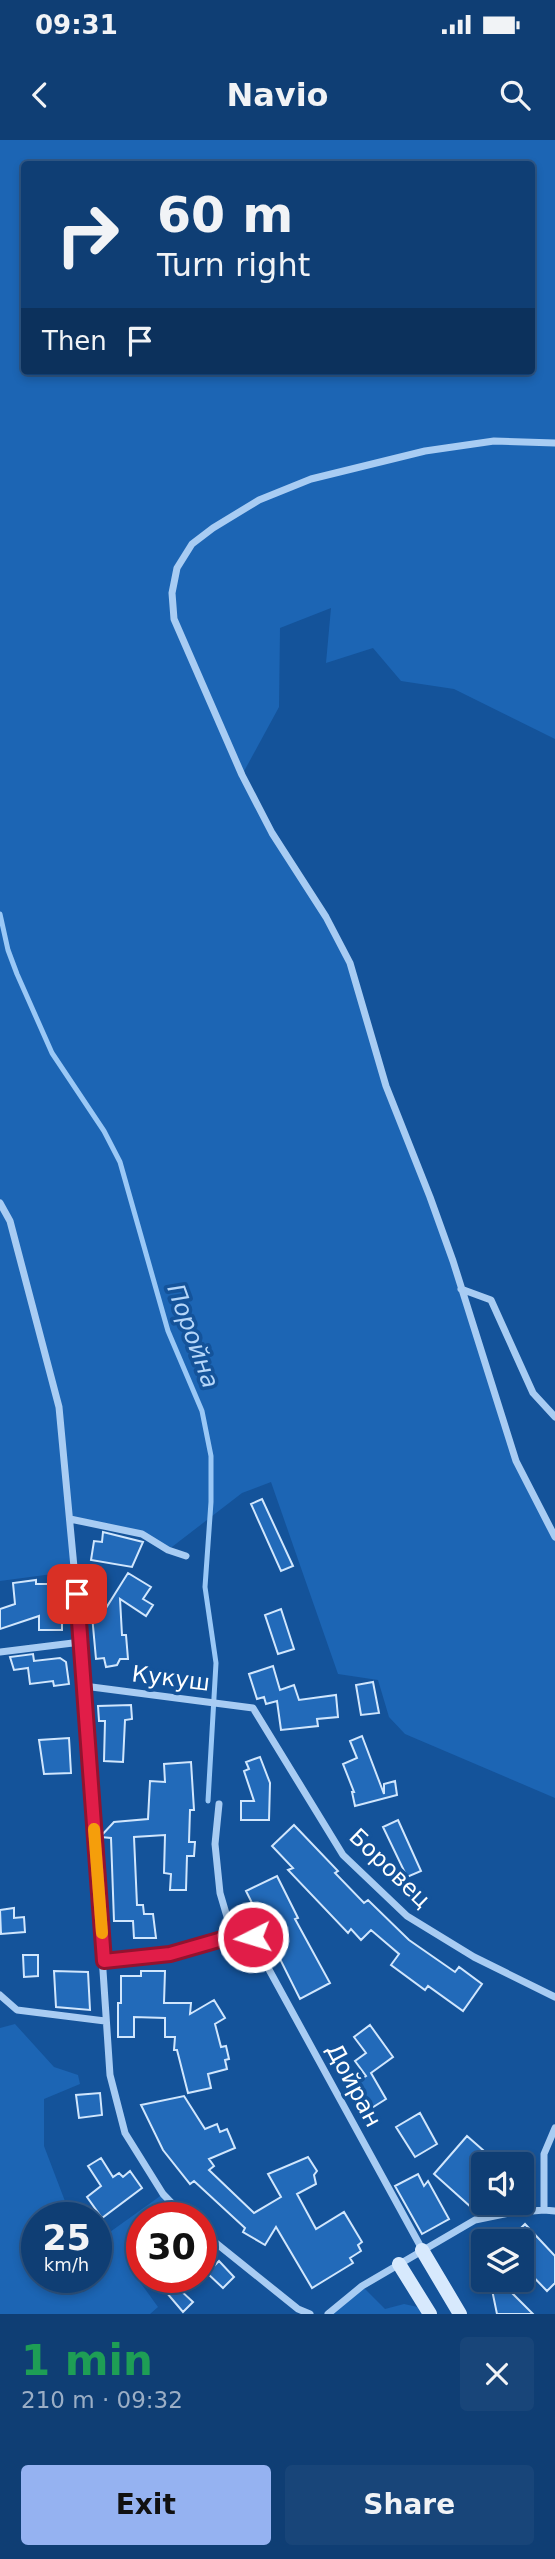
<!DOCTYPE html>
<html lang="en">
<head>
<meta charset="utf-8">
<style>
	:root { --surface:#0f3e74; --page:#184579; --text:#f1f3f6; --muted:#9baec5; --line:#2f5786; --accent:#95b2f1 }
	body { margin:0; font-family:"DejaVu Sans",sans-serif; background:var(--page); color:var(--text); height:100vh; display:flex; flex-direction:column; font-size:26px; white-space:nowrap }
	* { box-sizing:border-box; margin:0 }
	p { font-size:23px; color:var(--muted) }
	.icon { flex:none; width:38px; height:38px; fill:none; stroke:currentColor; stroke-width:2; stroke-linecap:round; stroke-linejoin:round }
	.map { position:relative; height:2174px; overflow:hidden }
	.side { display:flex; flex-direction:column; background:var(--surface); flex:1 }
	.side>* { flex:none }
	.hud { position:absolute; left:21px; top:21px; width:514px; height:214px; border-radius:7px; box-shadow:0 4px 10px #0003,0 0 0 2px var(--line); background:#0f3e74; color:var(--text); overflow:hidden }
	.fabs { position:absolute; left:471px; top:2012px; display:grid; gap:14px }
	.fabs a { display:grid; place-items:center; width:63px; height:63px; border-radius:7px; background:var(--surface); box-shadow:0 4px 10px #0003,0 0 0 2px var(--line); font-size:35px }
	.speed { position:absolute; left:21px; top:2062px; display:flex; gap:14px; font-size:35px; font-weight:700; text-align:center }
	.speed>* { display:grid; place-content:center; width:91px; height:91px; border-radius:50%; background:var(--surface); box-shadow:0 4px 10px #0003,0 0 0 2px var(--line); line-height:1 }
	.speed small { font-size:18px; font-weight:400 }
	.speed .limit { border:10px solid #d22; background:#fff; color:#111 }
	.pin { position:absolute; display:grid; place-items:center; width:60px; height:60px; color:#fff; margin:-30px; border-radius:14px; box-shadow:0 4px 10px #0006 }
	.me { position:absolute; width:77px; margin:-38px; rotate:265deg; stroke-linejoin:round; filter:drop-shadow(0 0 5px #0008) }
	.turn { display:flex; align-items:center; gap:24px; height:147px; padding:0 21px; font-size:32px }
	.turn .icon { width:91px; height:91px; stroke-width:2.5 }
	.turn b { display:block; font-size:49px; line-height:60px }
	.then { display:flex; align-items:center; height:66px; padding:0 21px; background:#0003; gap:14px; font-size:26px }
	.round { display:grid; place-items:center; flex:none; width:74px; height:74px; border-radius:7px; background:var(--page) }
	.overview { display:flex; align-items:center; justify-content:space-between; height:119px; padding:0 21px }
	h1 { font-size:42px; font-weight:700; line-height:52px; color:#1e9e55 }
	.cta { display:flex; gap:14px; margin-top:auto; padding:14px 21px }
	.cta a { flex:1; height:80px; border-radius:7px; background:var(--accent); color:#111; font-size:28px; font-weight:700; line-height:80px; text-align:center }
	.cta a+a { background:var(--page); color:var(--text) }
	.status { display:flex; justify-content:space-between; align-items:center; height:49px; padding:0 35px; background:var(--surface); direction:ltr }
	.status svg { height:19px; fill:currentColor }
	header { display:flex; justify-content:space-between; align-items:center; height:91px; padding:0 21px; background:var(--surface); font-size:32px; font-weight:700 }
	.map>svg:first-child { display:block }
	.green { fill:#1c65b4; fill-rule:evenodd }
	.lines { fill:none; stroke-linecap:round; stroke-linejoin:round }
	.stream { stroke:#9ac8f6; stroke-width:5 }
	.building { fill:#226ab9; stroke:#d0e6fd; stroke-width:2 }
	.minor { stroke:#a8ccf3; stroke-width:7 }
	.secondary { stroke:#d7e9fd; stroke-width:14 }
	.route-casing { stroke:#92132f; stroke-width:18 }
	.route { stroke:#e11d48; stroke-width:12 }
	.slow { stroke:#f59e0b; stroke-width:12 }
	.labels { text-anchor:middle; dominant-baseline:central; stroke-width:7; stroke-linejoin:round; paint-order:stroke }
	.street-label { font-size:23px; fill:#fff; stroke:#14539a }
	.water-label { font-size:24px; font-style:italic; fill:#b5d6f9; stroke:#14539a }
</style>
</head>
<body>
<div class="status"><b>09:31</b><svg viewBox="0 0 49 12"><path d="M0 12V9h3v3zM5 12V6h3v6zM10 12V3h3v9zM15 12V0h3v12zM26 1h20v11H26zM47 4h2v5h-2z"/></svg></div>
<header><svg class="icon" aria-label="back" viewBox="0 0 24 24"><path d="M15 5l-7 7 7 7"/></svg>Navio<svg class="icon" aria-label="search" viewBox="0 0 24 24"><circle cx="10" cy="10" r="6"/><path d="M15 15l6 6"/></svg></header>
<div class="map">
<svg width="555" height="2174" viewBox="0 0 555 2174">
	<rect width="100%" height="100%" fill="#14539a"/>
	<path class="green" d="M0 0H555V599L454 549 401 541 373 508 326 523 331 468 280 488 279 567 242 635 326 777 350 823 386 946 430 1057 516 1321 555 1397V1658L405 1594 389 1577 378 1540 338 1534 271 1342 242 1353 168 1410 142 1394 71 1379 75 1431 0 1441ZM24 24H532V231H24Z
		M15 1884 54 1927 78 1935 80 1944 44 1959V2006L71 2077H37V2137H96V2102L163 2054 183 2077H142V2111L127 2124 158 2167 150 2174H0V1888Z
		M362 2146 385 2169 404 2164 427 2169 430 2174H328Z"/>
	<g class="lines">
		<path class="stream" d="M0 774 8 810 17 834 52 913 104 991 120 1022 168 1191 202 1271 211 1316V1362L205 1447 216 1523 208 1661"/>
	</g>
	<path class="building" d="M262 1359 293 1426 281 1431 251 1364Z
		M103 1392 143 1402 132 1427 91 1420 94 1401 102 1402Z
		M128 1433 151 1447 143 1459 153 1465 146 1476 120 1459 122 1495H126L128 1519H120L117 1525 106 1527 104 1518 96 1519 92 1475H99L98 1469 106 1468Z
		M36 1440V1444H62V1490H39V1476L0 1489V1469L15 1464 13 1443Z
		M281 1469 294 1509 278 1514 265 1475Z
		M33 1514 34 1521 60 1518 66 1522 69 1544 54 1546 53 1541 30 1544 28 1528 14 1530 10 1517Z
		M273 1526 280 1550 294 1545 299 1560 336 1555 338 1577 317 1579 318 1586 281 1590 277 1561 266 1564 264 1557 257 1559 249 1534Z
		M373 1542 379 1573 361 1575 356 1545Z
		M131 1565 132 1579 125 1580 123 1622 104 1621 105 1581H99L98 1566Z
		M362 1596 384 1654V1644L395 1641 397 1655 355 1666 352 1652H354L343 1624 357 1618 350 1601Z
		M69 1598 71 1633 44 1634 39 1600Z
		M260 1617 270 1643 269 1680H241V1661H254L244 1631 249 1629 246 1622Z
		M191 1622 194 1670H190L189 1702H195L194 1716H187L186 1750H170L171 1734 164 1733 165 1695 134 1697 137 1765H143L144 1774H153L156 1798H134L133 1781H114L111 1698 100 1697 114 1682 148 1679 150 1641 165 1642 164 1624Z
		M398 1680 421 1731 407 1737 383 1687Z
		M294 1685 338 1731 335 1733 364 1763 368 1760 409 1800 455 1832 459 1827 482 1844 463 1871 428 1846 425 1850 391 1825 399 1814 371 1790 361 1800 351 1789 348 1793 288 1730 293 1728 272 1706Z
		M277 1736 298 1778 295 1779 330 1843 300 1859 246 1751Z
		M14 1768V1778L24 1777 25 1792 1 1794 0 1770Z
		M23 1815H38V1836L24 1837Z
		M54 1831 88 1832 90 1870 56 1867Z
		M141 1831H165L164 1863H191L190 1874 214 1860 225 1878 215 1884 221 1907 226 1906 229 1919 225 1920 227 1929 208 1934 211 1948 188 1953 177 1910H174L175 1897H165V1878L134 1877V1897H118V1863H121V1836H141Z
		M370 1885 393 1917 371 1933 386 1959 362 1974 347 1948 366 1936 355 1921 366 1913 354 1897Z
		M100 1953 102 1975 79 1978 76 1955Z
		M184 1956 205 1989 217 1984 220 1992 227 1989 235 2008 209 2019 214 2026 209 2030 254 2073 281 2057 268 2034 308 2017 317 2031 314 2035 316 2044 297 2054 316 2089 344 2072 362 2102 358 2105 361 2111 350 2118 353 2123 312 2148 276 2087 265 2105 243 2092 245 2088 194 2041 190 2044 163 2010 141 1965Z
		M420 1973 437 2004 415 2017 396 1987Z
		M467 1996 500 2025H483V2056L472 2068 434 2034Z
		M101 2018 113 2037 119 2033 123 2037 130 2031 142 2048 102 2078 87 2057 101 2046 88 2026Z
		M418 2034 424 2046 428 2041 449 2079 422 2094 395 2046Z
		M525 2084 555 2116V2143L547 2151 522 2125V2102H507Z
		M219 2121 234 2137 223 2148 207 2133Z
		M172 2137H180L186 2146 180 2150 193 2162 183 2172 161 2146Z
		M490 2140H499L533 2174H497Z"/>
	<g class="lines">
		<path class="minor" d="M555 303 494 301 425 311 311 339 259 360 213 388 192 404 177 428 172 453 174 479 242 635 272 693 326 777 350 823 386 946 430 1057 453 1121 516 1321 555 1397
			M0 1063 10 1081 59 1267 81 1502 110 1935 125 1993 163 2054 185 2077
			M461 1149 491 1160 533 1253 555 1277
			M70 1379 142 1394 168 1410 186 1416
			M0 1512 81 1502
			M84 1546 253 1568 343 1715 407 1776 474 1817 555 1857
			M219 1664 215 1704 220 1753 233 1797
			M104 1821 170 1814 243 1793H249L422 2109
			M0 1855 17 1870 105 1881
			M544 2070V2014L555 1988
			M201 2091 298 2169 310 2174
			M328 2174 362 2146 475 2080 509 2073 544 2070 555 2071"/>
		<path class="secondary" d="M422 2110 460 2174
			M399 2124 430 2174"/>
	</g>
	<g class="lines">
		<g class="route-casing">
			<path id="route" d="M77 1454 104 1821 170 1814 243 1793H250L253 1797"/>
		</g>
		<use href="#route" class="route"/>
		<path class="slow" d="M94 1689 102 1793"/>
	</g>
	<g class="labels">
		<g class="street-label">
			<text transform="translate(171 1538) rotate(7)">Кукуш</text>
			<text transform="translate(390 1728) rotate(44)">Боровец</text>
			<text transform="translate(354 1945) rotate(62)">Дойран</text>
		</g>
		<g class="water-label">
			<text transform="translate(193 1196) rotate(70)">Поройна</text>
		</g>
	</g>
</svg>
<div class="fabs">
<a><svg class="icon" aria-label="sound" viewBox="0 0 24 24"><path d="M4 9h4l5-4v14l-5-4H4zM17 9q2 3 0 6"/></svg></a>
<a><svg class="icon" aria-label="layers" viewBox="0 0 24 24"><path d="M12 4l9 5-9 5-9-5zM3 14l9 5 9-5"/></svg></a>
</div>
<div class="speed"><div>25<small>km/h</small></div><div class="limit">30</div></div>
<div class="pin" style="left:77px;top:1454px;background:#d93025"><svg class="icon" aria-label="arrive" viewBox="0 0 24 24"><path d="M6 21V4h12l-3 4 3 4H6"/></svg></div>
<svg class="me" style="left:253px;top:1797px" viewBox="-20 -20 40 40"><circle r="17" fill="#e11d48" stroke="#fff" stroke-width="3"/><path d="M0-11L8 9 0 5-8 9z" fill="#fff"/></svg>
<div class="hud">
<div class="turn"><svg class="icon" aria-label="right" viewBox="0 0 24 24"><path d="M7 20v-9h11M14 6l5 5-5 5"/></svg><div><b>60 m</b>Turn right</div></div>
<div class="then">Then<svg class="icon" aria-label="arrive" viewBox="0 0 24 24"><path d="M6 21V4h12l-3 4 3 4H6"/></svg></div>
</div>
</div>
<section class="side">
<div class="overview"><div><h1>1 min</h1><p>210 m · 09:32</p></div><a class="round"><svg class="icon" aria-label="close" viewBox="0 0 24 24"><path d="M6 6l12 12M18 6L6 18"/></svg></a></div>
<div class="cta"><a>Exit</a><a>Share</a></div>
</section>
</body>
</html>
